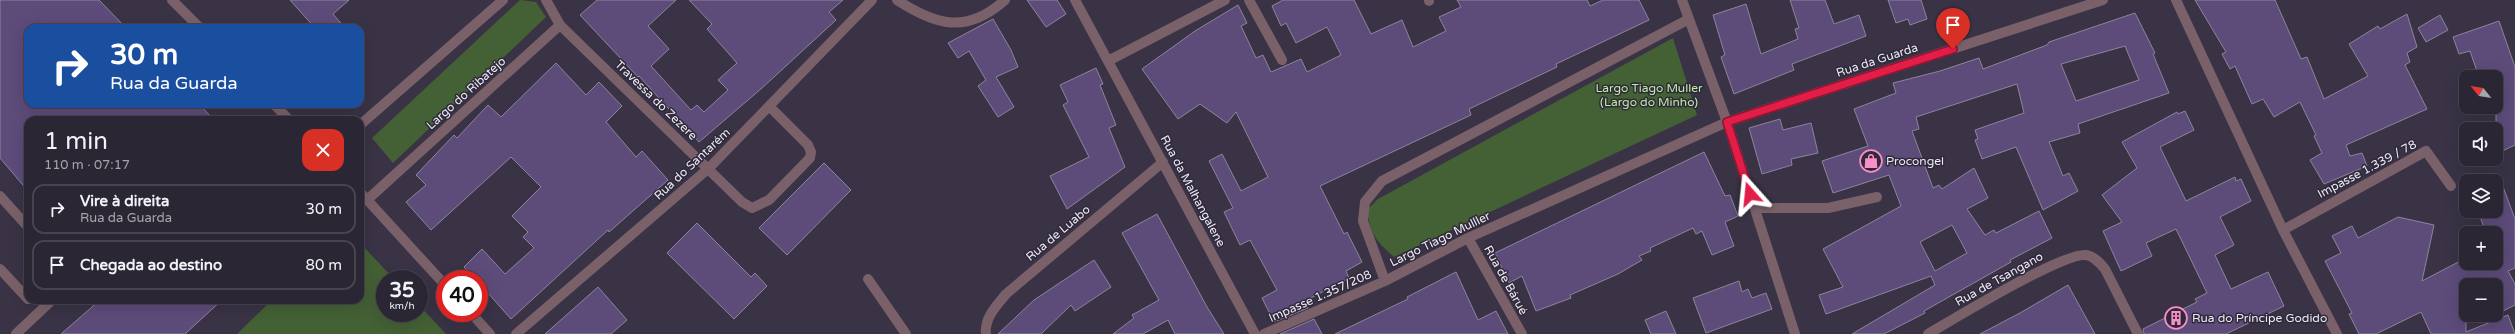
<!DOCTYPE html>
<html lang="pt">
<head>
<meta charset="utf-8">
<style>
	:root { --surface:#2b2634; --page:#373240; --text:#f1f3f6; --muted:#a6a5ac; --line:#47434f }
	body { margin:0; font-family:"Varela Round",sans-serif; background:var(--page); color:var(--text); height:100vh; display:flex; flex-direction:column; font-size:15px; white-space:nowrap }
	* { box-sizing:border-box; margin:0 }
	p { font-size:13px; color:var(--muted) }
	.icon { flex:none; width:22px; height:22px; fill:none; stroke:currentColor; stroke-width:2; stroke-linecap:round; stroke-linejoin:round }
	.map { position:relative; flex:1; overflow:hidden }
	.sheet { position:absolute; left:24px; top:116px; width:340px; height:188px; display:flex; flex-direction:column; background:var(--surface); border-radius:12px; box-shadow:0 4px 16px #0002,0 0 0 1px var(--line) }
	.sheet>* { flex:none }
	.top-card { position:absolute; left:24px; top:24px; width:340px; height:84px; border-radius:12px; box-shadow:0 4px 16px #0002,0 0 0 1px var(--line); background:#1a4fa0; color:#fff; overflow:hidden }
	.needle { width:26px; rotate:300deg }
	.fabs { position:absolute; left:2459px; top:70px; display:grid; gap:8px }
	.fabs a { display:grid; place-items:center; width:44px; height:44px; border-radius:8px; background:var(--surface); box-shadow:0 4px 16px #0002,0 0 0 1px var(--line); font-size:20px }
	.speed { position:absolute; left:376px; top:270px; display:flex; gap:8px; font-size:20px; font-weight:700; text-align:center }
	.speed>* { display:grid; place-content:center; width:52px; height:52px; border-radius:50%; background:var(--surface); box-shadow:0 4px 16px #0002,0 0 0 1px var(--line); line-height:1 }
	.speed small { font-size:10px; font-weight:400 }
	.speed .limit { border:6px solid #d22; background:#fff; color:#111 }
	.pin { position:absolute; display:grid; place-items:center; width:34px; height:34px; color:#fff; margin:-41px -17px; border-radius:50% 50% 50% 0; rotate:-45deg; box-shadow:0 0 4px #0007 }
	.pin .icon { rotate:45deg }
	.me { position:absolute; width:44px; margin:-22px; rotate:342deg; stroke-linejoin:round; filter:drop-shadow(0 0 3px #0008) }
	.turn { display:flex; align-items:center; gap:14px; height:84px; padding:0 20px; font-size:18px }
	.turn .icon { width:52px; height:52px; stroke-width:2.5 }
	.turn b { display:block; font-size:28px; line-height:34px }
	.round { display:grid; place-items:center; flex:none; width:42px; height:42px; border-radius:12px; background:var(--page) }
	.overview { display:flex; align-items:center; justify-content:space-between; height:68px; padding:0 20px }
	h1 { font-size:24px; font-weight:600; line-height:30px }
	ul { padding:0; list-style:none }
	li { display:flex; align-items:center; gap:12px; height:50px; margin:0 8px 6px; padding:0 12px; border:2px solid var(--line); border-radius:12px }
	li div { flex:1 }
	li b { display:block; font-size:15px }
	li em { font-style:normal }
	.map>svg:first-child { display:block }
	.green { fill:#446035 }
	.building { fill:#5d4b7a; stroke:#8c859b; fill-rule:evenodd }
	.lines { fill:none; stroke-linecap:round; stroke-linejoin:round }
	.minor { stroke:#7a6169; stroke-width:10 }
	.route-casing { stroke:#92132f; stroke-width:10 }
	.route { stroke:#e11d48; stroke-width:7 }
	.labels { text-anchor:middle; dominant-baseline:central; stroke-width:3; stroke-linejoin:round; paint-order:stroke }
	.street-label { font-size:12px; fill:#ede9f5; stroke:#2f293a }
	.park-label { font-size:12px; fill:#bdeda5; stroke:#2f293a }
	.poi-label { font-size:12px; fill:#ede9f5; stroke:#2f293a; text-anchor:start }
</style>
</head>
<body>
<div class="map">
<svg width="2515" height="334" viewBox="0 0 2515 334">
	<rect width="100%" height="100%" fill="#393345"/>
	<path class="green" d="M520 0 536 2 546 17 393 163 372 138Z
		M1673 38 1697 115 1394 257C1375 240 1371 235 1367 210L1378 199Z
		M360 243 394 279H385V313H419V305L446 334H237L272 300H360Z"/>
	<path class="building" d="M0 0H99L126 28H28V104H199L214 120H28V191L0 158Z
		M290 0H349L333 14 345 28H315Z
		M597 0H676L648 26 669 49 651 66 691 110 697 105 704 112 728 90 718 80 737 63 707 29 712 24 689 0H843L829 12 836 20 762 88 699 142 639 76 638 77 580 15Z
		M1027 0H1057L1066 14 1046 27Z
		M1283 0H1354L1371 34 1402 20 1413 47 1446 31 1439 17 1461 7 1457 0H1587L1590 6 1603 0H1639L1649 20 1556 64 1557 67 1469 109 1471 115 1320 186 1344 234 1347 232 1362 262 1346 271 1349 278 1305 301 1308 308 1274 322 1262 298 1277 290 1250 240 1240 245 1224 212 1233 208 1209 161 1222 154 1241 191 1268 177 1236 112 1227 123 1200 104 1178 119 1142 69 1195 31 1238 5 1247 23 1241 26 1256 58 1263 55 1271 72 1301 59 1307 72 1341 55 1327 27 1296 43 1286 23 1281 26 1272 6Z
		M1790 0H1825L1834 24 1859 15 1866 36 1792 64 1794 70 1734 94 1721 57 1725 55 1713 15 1746 4 1761 54 1798 39 1795 29 1799 28Z
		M1888 0H1921L1927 19 1910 25 1908 19 1896 23Z
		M2195 0H2275L2301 59 2307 57 2324 99 2368 76 2349 44 2378 26 2380 29 2407 14 2417 47 2407 53 2410 62 2405 65 2427 109 2346 145 2350 156 2362 153 2367 166 2324 184 2310 160 2322 153 2314 136 2316 135 2300 102 2274 117 2263 99 2252 104 2235 66 2230 69 2222 54 2226 52Z
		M2135 13 2155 53 2153 54 2169 93 2078 124 2080 133 2049 142 2063 176 2069 173 2078 191 2043 210 2016 147 1982 159 1975 140 1978 139 1975 130 2024 113 2017 84 1916 117 1919 129 1912 131 1933 188 1939 185 1942 189 1974 168 1988 198 1967 209 1985 235 1994 230 1996 233 2039 211 2052 238 2010 260 2011 262 1924 311 1925 313 1884 334H1852L1935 285 1931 276 1826 314 1819 295 1843 287 1823 249 1901 206 1889 175 1833 193 1822 161 1868 146 1854 109 1896 93 1893 83 1940 71 1979 58 1983 69 2047 45 2049 42ZM2125 46 2139 80 2076 101 2061 64ZM1952 225 1967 253 1935 271 1920 242Z
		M2440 15 2448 30 2426 42 2418 28Z
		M993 19 1011 50 1018 67 996 77 1014 107 998 117 978 86 986 80 969 51 958 58 948 43Z
		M2499 21 2515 67V145L2496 154V77H2479L2470 51 2459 54 2453 37Z
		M556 63 586 95 599 82 622 106 606 122 636 157 642 151 668 180 609 232 608 230 511 319 479 283V279H475L464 267 482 249 505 274 534 248 523 237 528 232 512 216 541 187 511 157 431 230 406 202 426 185 416 175 454 135 457 138 488 105 501 117Z
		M1096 68 1103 84 1100 85 1116 125 1109 128 1125 167 1067 209 1050 176 1089 157 1063 105 1068 102 1060 85Z
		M2185 111 2194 130 2160 147 2186 201 2235 177 2236 181 2241 179 2251 201 2220 217 2234 245 2215 255 2231 289 2268 272 2284 306 2226 334H2144L2143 329 2197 302 2195 299 2207 293 2176 229 2146 243 2152 256 2121 271 2103 231 2122 222 2102 195 2137 168 2122 142 2177 112 2178 114Z
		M1780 119 1783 130 1811 123 1818 153 1791 159 1792 165 1762 174 1749 128Z
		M1704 152 1725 196 1730 195 1738 216 1725 222 1734 246 1712 255 1702 231 1696 234 1693 228 1650 248 1651 251 1639 256 1642 260 1618 274 1570 295 1571 298 1536 311 1522 276 1509 283 1495 253Z
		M824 163 851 190 787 255 759 228Z
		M2496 176H2499L2515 219V268L2508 271 2515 284V305L2503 311 2496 297V285H2466V332L2508 315 2515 334H2431L2421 312 2376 334H2359L2349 314 2352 313 2325 261 2341 253 2332 236 2352 226 2358 238 2398 217 2434 225 2422 281 2466 258V263H2496V233H2486L2478 211H2496Z
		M1157 214 1207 307 1224 334H1175L1168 320 1143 334H1113L1134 318 1132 315 1159 300 1122 233Z
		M697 223 751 277 755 273 767 286 734 319 667 253Z
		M1094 260 1111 287 1075 311 1071 305 1041 334H998L1034 300Z
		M1456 272 1478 320 1496 311 1508 334H1335L1408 299 1407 297Z
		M1739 281 1742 292 1748 289 1752 298 1766 293 1772 309 1706 333 1693 298Z
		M2068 285 2095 334H1980L2020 313Z
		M598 287 627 320 611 334H545Z
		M100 300H222L185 334H61Z
		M1666 311 1676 334H1651L1645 320Z
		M1314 319 1322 334H1280Z"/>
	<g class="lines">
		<path class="minor" d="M172 0 200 28
			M897 0C937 26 967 34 1005 0
			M1075 0 1255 334
			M1249 0 1282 60
			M1429 0V1
			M1682 0 1727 122 1795 334
			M2176 0 2283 230 2337 334
			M560 25 742 202 752 208 769 200 810 158 811 152 808 145 770 107
			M1108 61 1225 0
			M274 104 289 120
			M360 125 503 0
			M360 192 445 285
			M0 196 28 227
			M367 200 560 25 546 0
			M1755 208H1828L1877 197
			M2283 230 2426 151 2451 186
			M1468 238 1522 334
			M0 269 28 299
			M868 279 906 334
			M1385 281 1363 221 1365 202 1382 181 1689 19
			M471 313 490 334
			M16 334 52 300
			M516 334 709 168 872 0
			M986 334C984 318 997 305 1006 294L1163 162
			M1264 334 1385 281 1468 238 1727 122 2103 0
			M1928 334C1954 319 2063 252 2086 255 2094 256 2100 263 2105 269L2138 334"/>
	</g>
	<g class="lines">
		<g class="route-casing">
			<path id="route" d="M1750 194 1727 122 1953 49"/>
		</g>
		<use href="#route" class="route"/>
	</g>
	<defs>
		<g id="shop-ring" transform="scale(1.15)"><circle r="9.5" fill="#2f293a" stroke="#fa8fc7" stroke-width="1.5"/><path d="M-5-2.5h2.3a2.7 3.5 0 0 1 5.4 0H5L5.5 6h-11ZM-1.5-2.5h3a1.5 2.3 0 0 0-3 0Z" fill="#fa8fc7"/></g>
		<g id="building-ring" transform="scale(1.15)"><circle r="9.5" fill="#2f293a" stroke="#fa8fc7" stroke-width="1.5"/><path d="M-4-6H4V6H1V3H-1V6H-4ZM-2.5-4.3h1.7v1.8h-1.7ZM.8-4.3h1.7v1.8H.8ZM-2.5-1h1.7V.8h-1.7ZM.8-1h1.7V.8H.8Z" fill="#fa8fc7"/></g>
	</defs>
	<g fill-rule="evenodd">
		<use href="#shop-ring" x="1871" y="161"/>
		<use href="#building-ring" x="2176" y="318"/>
	</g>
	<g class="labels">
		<g class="street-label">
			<text transform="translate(1877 60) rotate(-18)">Rua da Guarda</text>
			<text transform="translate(466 93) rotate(-42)">Largo do Ribatejo</text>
			<text transform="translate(656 100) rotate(44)">Travessa do Zezere</text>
			<text transform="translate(692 164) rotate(-43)">Rua do Santarém</text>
			<text transform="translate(2367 169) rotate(-28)">Impasse 1.339 / 78</text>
			<text transform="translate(1193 191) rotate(62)">Rua da Malhangalene</text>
			<text transform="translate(1058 233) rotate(-40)">Rua de Luabo</text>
			<text transform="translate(1440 239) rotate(-26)">Largo Tiago Mulller</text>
			<text transform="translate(1999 279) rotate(-29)">Rua de Tsangano</text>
			<text transform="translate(1506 280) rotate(61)">Rua de Bárué</text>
			<text transform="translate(1320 296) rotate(-24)">Impasse 1.357/208</text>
		</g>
		<g class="park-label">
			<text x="1649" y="88">Largo Tiago Muller<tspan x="1649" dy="14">(Largo do Minho)</tspan></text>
		</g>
		<g class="poi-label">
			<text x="1886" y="161">Procongel</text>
			<text x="2192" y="318">Rua do Príncipe Godido</text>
		</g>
	</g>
</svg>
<div class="fabs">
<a><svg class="needle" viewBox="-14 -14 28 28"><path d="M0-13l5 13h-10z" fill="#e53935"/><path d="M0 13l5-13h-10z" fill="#a6a5ac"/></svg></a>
<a><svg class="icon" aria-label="sound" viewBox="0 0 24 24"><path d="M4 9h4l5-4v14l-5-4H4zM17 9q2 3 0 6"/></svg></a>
<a><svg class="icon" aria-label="layers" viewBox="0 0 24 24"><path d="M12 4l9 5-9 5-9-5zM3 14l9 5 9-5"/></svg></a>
<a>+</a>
<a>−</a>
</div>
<div class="speed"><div>35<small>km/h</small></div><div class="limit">40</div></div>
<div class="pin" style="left:1953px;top:49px;background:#d93025"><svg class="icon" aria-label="arrive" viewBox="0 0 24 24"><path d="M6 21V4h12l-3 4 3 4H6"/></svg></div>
<svg class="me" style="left:1750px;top:194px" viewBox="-20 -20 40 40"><path d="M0-17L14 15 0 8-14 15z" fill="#e11d48" stroke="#fff" stroke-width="4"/></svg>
<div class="top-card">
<div class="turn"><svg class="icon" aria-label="right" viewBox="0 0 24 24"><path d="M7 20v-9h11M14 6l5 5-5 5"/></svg><div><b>30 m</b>Rua da Guarda</div></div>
</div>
<section class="sheet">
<div class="overview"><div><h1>1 min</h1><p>110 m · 07:17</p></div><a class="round" style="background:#d93025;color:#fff"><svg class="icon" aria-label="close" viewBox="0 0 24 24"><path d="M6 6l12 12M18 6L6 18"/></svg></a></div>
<ul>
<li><svg class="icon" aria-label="right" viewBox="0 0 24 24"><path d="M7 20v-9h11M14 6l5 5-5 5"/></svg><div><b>Vire à direita</b><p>Rua da Guarda</p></div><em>30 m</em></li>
<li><svg class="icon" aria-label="arrive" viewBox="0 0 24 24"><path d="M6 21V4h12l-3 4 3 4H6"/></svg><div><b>Chegada ao destino</b></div><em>80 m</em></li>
</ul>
</section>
</div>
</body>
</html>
